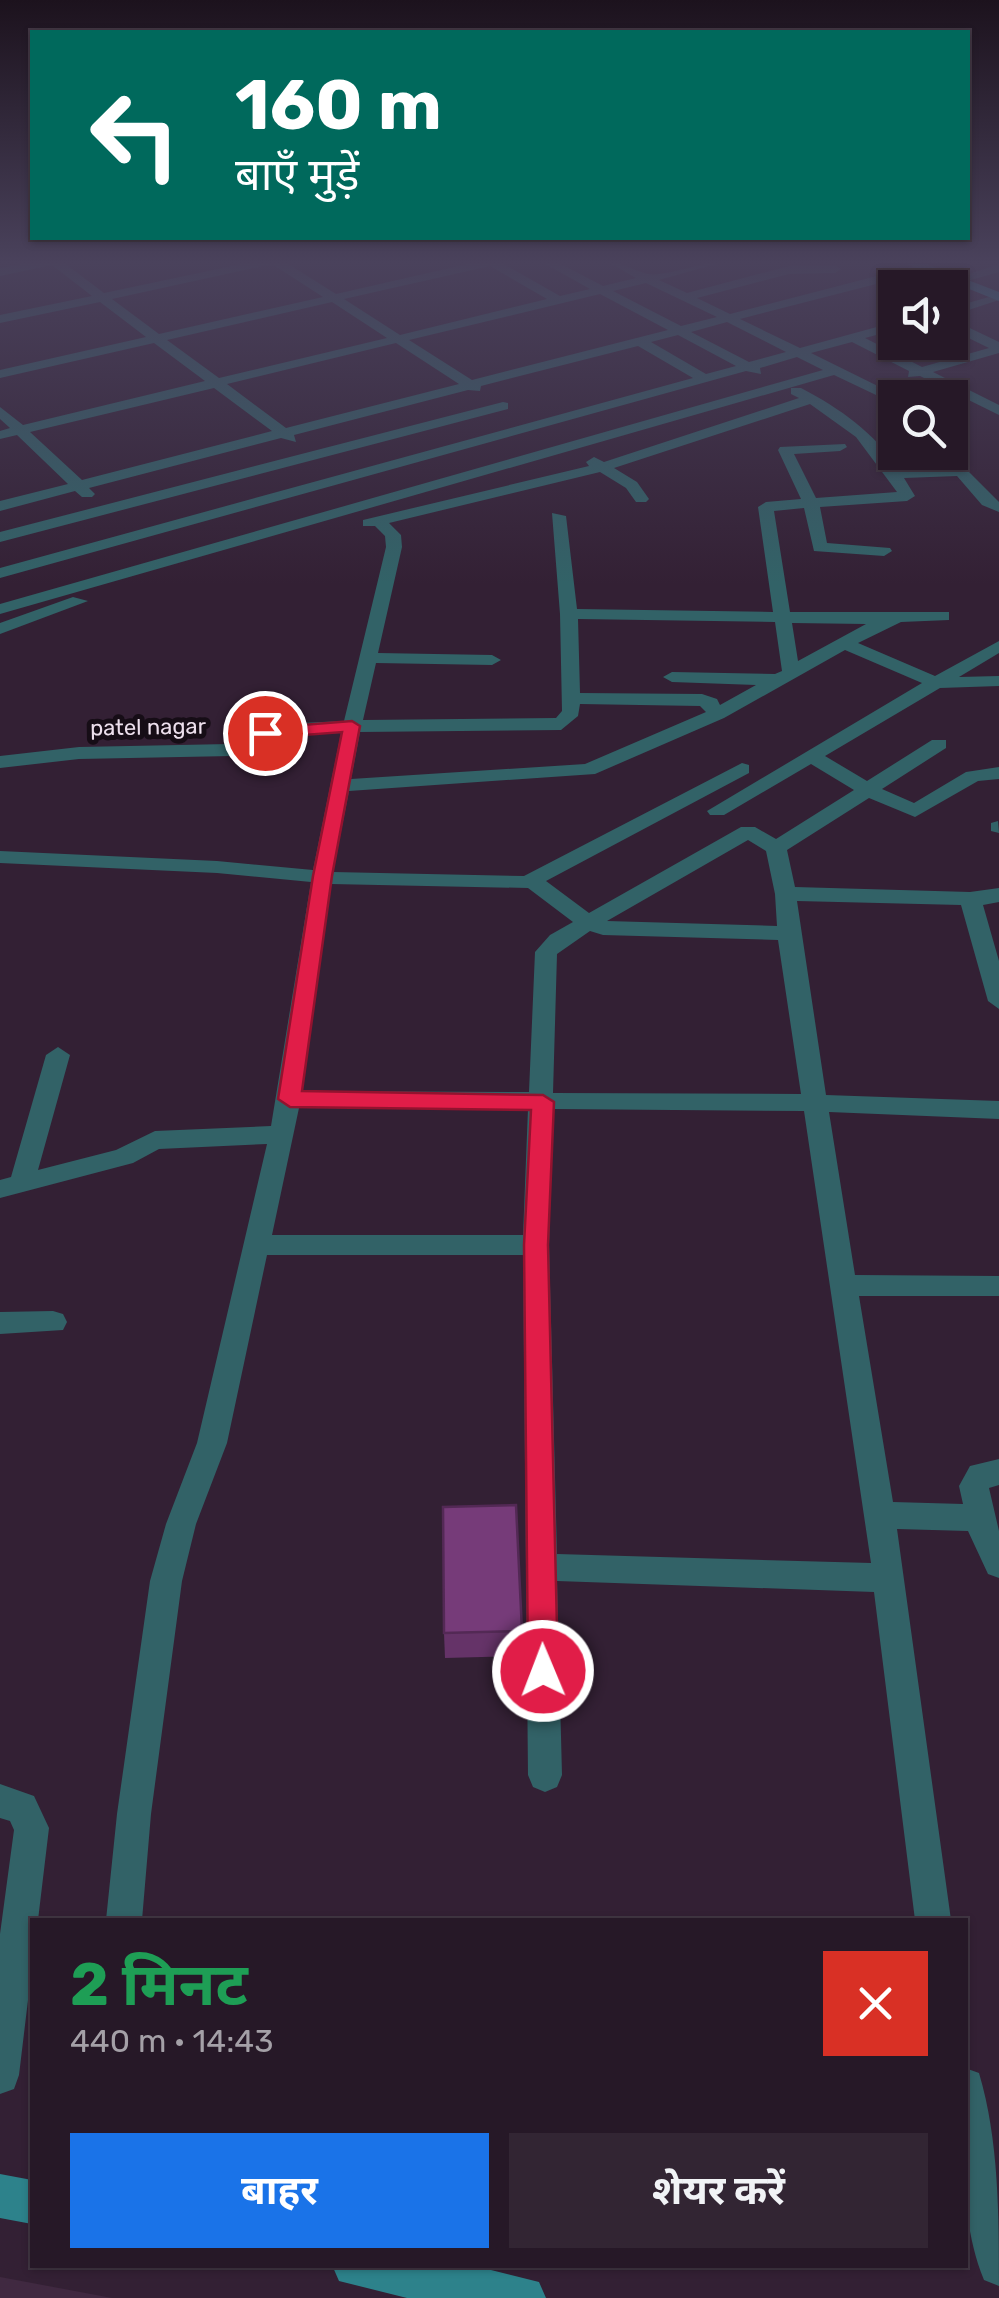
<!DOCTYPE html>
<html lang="hi">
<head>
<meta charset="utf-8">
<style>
	:root { --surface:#261827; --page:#322533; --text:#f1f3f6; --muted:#a4a0a7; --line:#423744; --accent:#1a73e8 }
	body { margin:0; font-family:Rubik,"Noto Sans Devanagari",sans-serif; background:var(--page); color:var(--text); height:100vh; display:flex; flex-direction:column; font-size:38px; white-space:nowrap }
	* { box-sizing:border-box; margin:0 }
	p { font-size:32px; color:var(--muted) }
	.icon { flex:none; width:55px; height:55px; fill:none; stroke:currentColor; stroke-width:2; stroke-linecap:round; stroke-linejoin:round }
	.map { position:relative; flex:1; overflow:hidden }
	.sheet { position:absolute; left:30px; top:1918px; width:938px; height:350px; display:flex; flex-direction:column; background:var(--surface); border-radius:0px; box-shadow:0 2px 8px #0004,0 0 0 2px var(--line) }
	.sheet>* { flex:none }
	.banner { position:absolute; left:30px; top:30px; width:940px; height:210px; border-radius:0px; box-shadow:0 2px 8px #0004,0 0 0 2px var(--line); background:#00695c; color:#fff; overflow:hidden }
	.controls { position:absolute; left:878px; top:270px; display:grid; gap:20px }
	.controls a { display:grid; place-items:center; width:90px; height:90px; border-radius:0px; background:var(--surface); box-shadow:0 2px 8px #0004,0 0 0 2px var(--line); font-size:50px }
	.pin { position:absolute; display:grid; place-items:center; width:85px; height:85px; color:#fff; margin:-42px; border:5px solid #fff; border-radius:50%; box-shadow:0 2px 10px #0007 }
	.me { position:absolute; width:110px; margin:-55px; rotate:359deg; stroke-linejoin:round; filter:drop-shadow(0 0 8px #0008) }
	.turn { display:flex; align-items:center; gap:35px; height:210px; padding:0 40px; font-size:45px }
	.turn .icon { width:130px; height:130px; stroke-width:2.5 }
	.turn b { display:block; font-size:70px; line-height:85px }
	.round { display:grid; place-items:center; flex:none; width:105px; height:105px; border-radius:0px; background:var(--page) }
	.summary { display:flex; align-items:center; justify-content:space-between; height:170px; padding:0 40px }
	h1 { font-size:60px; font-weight:700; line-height:75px; color:#1e9e55 }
	.button { display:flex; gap:20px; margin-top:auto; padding:20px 40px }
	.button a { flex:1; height:115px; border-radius:0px; background:var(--accent); color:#fff; font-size:40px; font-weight:700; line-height:115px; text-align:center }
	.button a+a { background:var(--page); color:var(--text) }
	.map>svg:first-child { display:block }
	.built { fill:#402941 }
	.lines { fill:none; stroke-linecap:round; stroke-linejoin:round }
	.minor { fill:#326267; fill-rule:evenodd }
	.secondary { fill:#2d828b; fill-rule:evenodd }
	.primary { fill:#229ba6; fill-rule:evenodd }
	.wall { fill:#653368 }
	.building { fill:#763b79; stroke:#532955; stroke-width:2.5 }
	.route { fill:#e11d48; stroke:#92132f; stroke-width:2.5 }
	.labels { text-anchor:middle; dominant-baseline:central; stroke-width:10; stroke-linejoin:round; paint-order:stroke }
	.far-street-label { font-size:22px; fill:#ecdfec; stroke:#160d16 }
</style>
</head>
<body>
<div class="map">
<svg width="999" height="2298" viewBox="0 0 999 2298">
	<rect width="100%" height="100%" fill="#332034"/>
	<path class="built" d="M0 2277 112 2298H0Z"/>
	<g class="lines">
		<path class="minor" d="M32 262H63L104 293 251 262H285L336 294 476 262H500L560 296 590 289 542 262H557L603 286 636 278 608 262C625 262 633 271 648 274 665 277 701 262 723 262L659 280 687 293 789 266 835 265 841 269 835 273 789 274 697 298 730 314 923 264 927 271 740 319 800 348 895 322V330L865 338 922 367 989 348 950 329V320L955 321 999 342V353L933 372 999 405V415L920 376 908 377 909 371 852 342 811 353 900 397 895 398V404L834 375 0 614V604L823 370 797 357 760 368 761 374 746 371 0 578V568L693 378 638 346 481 386 480 391 468 390 294 435 296 442 281 438 89 488 95 494 92 497H82L75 491 0 511V501L68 484 17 435 0 439V431L10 428 0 419V407L23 425 205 381 154 343 0 378V370L146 337 100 302 0 323V315L92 296 52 265 0 276V268ZM272 264 323 297 159 334 112 299ZM490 266 547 299 400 335 344 299ZM646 283 717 317 681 326 613 291ZM600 294 668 330 472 380 409 340ZM332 302 387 338 219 378 167 340ZM727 322 786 352 749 362 691 332ZM678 335 736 366 706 374 651 342ZM396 343 459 384 286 428 227 384ZM214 388 272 431 82 480 30 432Z
			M999 264V272L953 285 947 281Z
			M989 297 999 300 950 316V308Z
			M791 388H801C841 409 873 432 899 469L965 468 999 502V512L982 505 957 476 904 478 915 496 907 501 820 507 827 543 890 548 892 551 884 556 814 551 804 508 774 511 790 612H949V620L901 622 858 643 935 676 999 641V653L959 677 999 676V686L940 688 825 756 867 781 932 740H946V748L882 789 914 803 966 772 999 767V779L978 781 915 817 869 798 787 850 795 887 970 892 999 888V902L983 905 999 961V1009L988 1001 961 905 797 901 826 1095 999 1101V1119L829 1112 855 1275 999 1276V1296H859L893 1502 963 1504 959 1486 970 1466 999 1459V1485L989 1488 999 1531V1578L988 1574 968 1531 897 1529 951 1920H915L874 1592 557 1581 562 1775 557 1787 545 1792 533 1787 528 1775 523 1255H267L227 1443 196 1524 182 1581 151 1814 142 1920H106L117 1814 150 1581 166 1524 197 1443 267 1144 159 1149 133 1163 0 1198V1180L11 1177 46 1055 58 1047 70 1055 38 1170 116 1150 155 1131 271 1126 311 882 217 873 0 863V851L217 861 313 870 341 733 280 736 232 756 79 759 0 768V756L79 747 229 744 277 724 344 721 386 547 385 536 375 526H363V520L589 466 586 462 594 457 604 462 799 398 791 394ZM810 404 856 437 897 492 816 498 794 454 840 451 847 447 845 444 780 447 778 450 801 499 766 502 758 507 773 612 577 609 566 516 552 513 560 614 562 711 556 718 363 720 376 663 492 665 501 660 492 655 378 653 402 547 401 535 389 523 600 472 626 488 636 502H646L649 499 637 482 614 468ZM578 619 775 622 782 671 775 674 672 672 663 677 672 682 756 685 720 705 717 699 702 694 580 693ZM792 623 866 624 798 661ZM845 650 922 683 707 811 710 815H724L811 764 854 790 776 839 755 827H741L589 913 546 881 749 773V765L742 763 524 876 333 872 349 791 595 774 724 718ZM580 704 700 706 706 712 585 764 351 779 360 732 561 730 578 716ZM748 840 766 851 775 894 777 926 607 921ZM331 884 528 888 573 922 550 935 535 952 529 1092 302 1091ZM590 931 603 935 778 940 801 1094 553 1093 557 954ZM299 1108 528 1109 523 1235H272ZM553 1109 804 1111 871 1563 557 1554 549 1245Z
			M503 402 508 403V409L0 542V532Z
			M73 597 88 601 0 634V623Z
			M998 821 999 833 991 831V823Z
			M53 1311 63 1314 67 1322 63 1330 0 1334V1312Z
			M0 1784 34 1796 49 1828 38 1920H32V1967L19 2075 14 2089 0 2094V1934L14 1830 10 1821 0 1818Z
			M965 2068 979 2073C999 2140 999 2216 999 2286L984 2280C957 2214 965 2137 965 2068Z"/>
		<path class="secondary" d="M0 2174 32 2180V2224L0 2218Z
			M332 2265H471L539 2282 546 2298H407L339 2281Z"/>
		<path class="primary" d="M902 262H921L999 292V301Z"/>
	</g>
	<path class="wall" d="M522 1631V1656L445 1658 444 1633Z"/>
	<path class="building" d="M516 1505 522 1631 444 1633 443 1507Z"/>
	<linearGradient id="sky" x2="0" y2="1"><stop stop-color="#1c121d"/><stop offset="0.45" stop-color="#4a425c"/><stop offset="1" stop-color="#4a425c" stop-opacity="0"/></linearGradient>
	<rect width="999" height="584" fill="url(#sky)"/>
	<path class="route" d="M352 721 360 726 332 876 302 1091 543 1095 554 1102 548 1245 558 1671 554 1681 543 1685 533 1681 528 1671 524 1245 531 1110 290 1107 278 1099 313 876 342 732 265 738 256 733 265 728Z"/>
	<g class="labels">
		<g class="far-street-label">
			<text transform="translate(148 727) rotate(-1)">patel nagar</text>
		</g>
	</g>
</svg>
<div class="controls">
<a><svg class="icon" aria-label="sound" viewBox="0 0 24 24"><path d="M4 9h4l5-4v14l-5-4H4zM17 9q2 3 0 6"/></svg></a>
<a><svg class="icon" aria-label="search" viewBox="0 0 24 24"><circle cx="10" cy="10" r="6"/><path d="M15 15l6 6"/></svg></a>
</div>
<div class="pin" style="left:265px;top:733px;background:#d93025"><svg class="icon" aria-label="arrive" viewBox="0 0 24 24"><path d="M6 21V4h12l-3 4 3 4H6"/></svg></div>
<svg class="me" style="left:543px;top:1671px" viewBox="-20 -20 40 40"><circle r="17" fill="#e11d48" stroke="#fff" stroke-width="3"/><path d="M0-11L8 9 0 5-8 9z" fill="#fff"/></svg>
<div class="banner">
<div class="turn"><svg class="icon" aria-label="left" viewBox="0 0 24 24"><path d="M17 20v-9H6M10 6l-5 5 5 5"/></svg><div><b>160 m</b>बाएँ मुड़ें</div></div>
</div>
<section class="sheet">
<div class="summary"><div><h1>2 मिनट</h1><p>440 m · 14:43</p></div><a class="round" style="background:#d93025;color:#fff"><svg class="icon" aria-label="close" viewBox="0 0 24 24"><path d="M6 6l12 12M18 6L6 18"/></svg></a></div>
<div class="button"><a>बाहर</a><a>शेयर करें</a></div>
</section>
</div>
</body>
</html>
